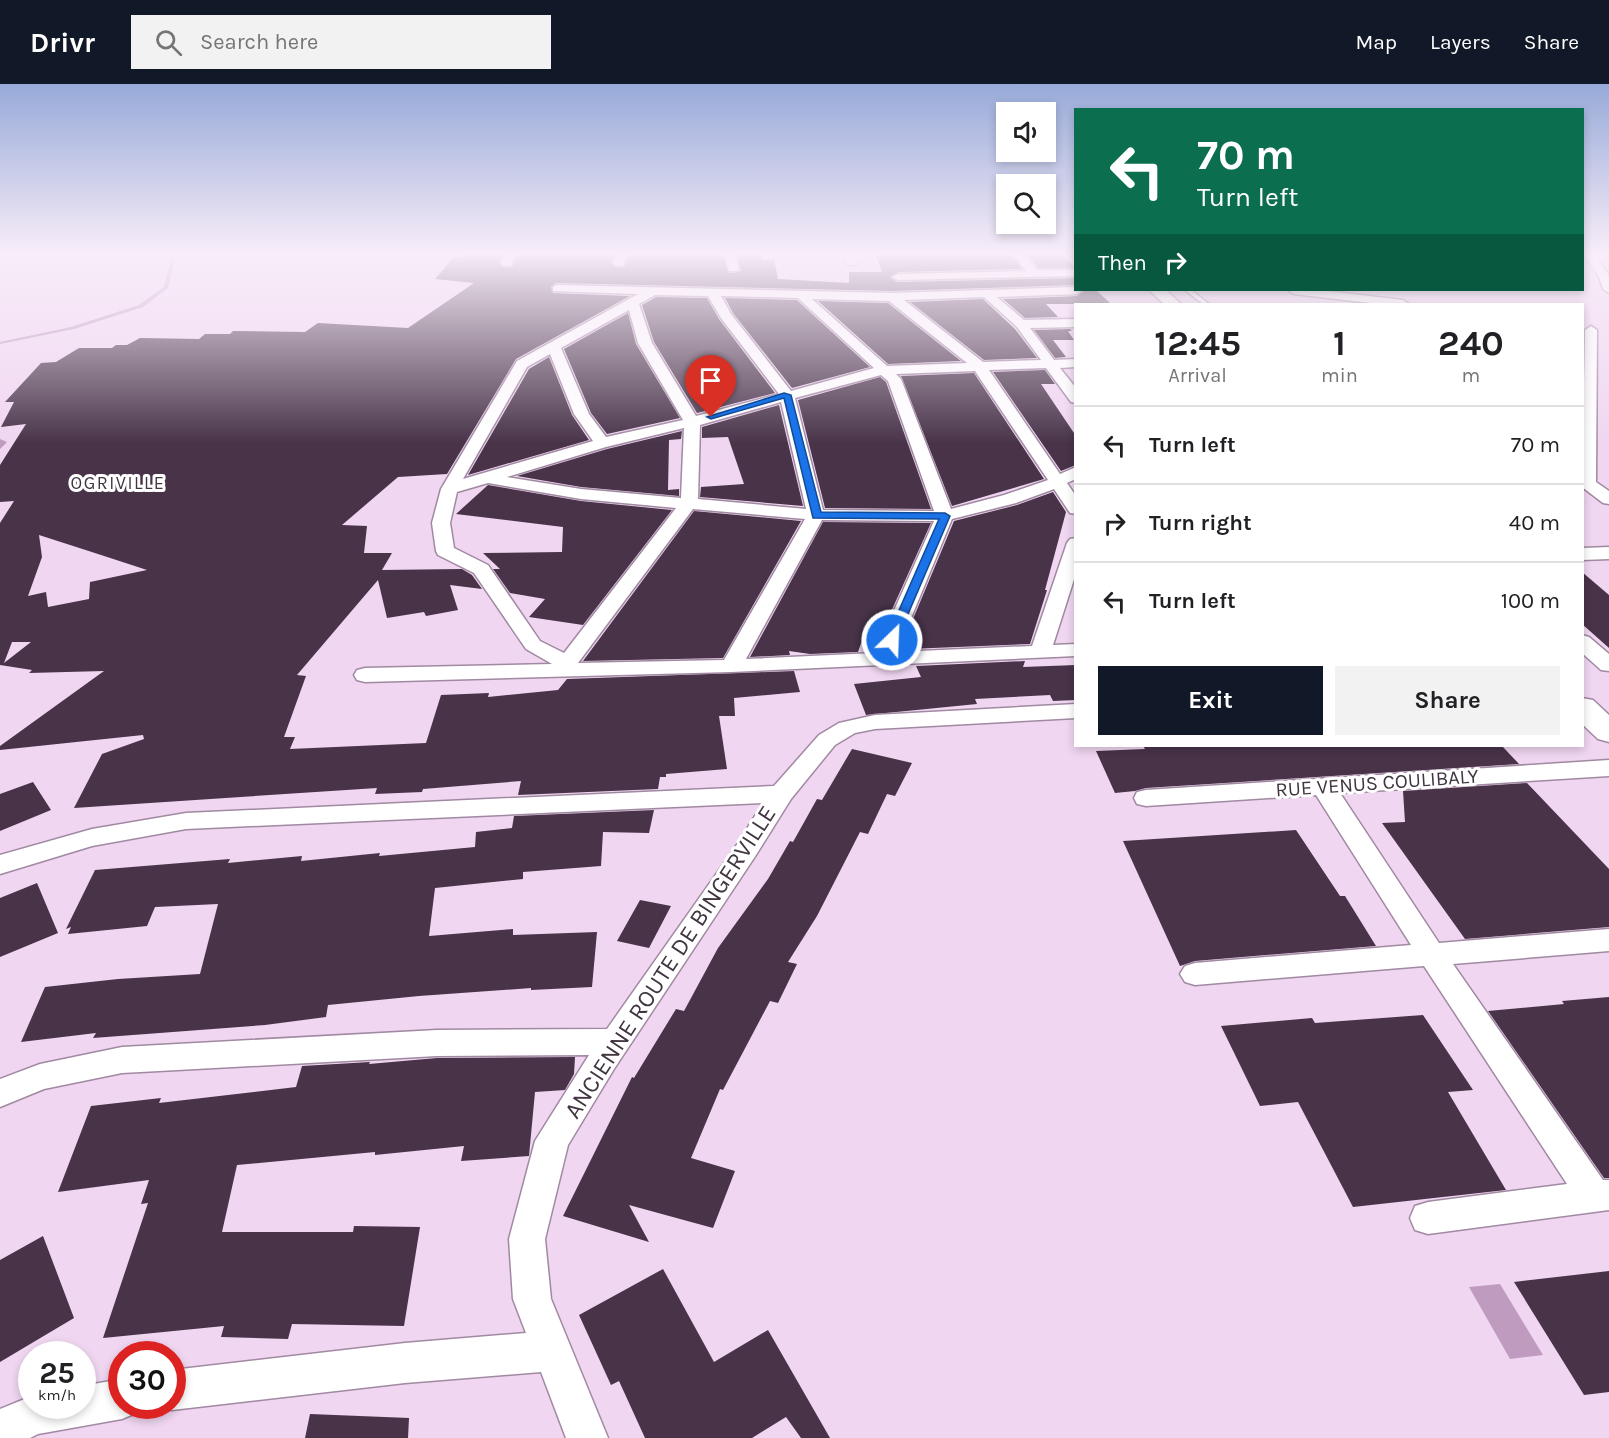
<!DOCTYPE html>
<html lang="en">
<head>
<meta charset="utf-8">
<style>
	:root { --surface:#fff; --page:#f2f2f2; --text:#202124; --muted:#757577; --line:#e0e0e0; --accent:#111827 }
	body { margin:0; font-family:Karla,sans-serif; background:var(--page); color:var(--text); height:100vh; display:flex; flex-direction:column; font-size:22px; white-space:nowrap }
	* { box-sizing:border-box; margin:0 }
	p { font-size:20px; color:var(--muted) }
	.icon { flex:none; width:33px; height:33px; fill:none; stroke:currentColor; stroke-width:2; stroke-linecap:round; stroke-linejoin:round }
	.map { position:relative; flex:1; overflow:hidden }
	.panel { position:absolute; left:1074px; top:219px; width:510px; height:444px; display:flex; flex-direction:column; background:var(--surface); border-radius:0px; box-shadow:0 3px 9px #0003 }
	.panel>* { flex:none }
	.top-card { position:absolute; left:1074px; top:24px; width:510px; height:183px; border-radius:0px; box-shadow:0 3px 9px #0003; background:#0b6e4f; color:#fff; overflow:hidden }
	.tools { position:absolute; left:996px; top:18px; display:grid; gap:12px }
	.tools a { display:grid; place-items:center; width:60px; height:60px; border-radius:0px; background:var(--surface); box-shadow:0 3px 9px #0003; font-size:30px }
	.speed { position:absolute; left:18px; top:1257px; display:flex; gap:12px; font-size:30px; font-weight:700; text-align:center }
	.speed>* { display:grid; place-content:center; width:78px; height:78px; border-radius:50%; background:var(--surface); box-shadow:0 3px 9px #0003; line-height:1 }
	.speed small { font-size:15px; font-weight:400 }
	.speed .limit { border:9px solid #d22; background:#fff; color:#111 }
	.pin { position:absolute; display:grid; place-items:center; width:51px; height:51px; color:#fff; margin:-62px -26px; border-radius:50% 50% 50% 0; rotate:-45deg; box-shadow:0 0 6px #0007 }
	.pin .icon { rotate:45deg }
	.me { position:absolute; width:66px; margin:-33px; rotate:24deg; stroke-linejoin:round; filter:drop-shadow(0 0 4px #0008) }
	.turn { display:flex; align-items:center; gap:21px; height:126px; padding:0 24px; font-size:27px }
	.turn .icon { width:78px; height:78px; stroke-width:2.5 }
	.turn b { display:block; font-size:42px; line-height:51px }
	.then { display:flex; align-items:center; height:57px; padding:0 24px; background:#0003; gap:12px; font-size:22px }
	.eta { display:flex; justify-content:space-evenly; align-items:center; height:102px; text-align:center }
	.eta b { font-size:36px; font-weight:700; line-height:42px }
	.action { display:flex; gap:12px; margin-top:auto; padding:12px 24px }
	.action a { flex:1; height:69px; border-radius:0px; background:var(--accent); color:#fff; font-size:24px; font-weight:700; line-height:69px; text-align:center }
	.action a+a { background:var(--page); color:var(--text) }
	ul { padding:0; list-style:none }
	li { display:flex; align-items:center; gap:18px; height:78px; padding:0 24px; border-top:2px solid var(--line) }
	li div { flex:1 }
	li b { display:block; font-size:22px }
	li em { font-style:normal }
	header { display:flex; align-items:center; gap:36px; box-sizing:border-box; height:84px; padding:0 30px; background:var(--accent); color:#fff }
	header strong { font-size:28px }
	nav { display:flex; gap:33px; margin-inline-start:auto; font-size:21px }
	.search { width:420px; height:54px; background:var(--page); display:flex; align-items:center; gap:15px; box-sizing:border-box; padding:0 21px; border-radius:0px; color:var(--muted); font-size:22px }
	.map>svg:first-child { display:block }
	.water { fill:#bf9bc0 }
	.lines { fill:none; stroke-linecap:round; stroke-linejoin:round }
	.stream { fill:#bf9bc0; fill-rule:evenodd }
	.building { fill:#483349; fill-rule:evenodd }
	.service-casing { stroke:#a189a2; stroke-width:3 }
	.minor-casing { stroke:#a189a2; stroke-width:3 }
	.secondary-casing { stroke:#a189a2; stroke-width:3 }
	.service { fill:#fff; fill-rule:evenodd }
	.minor { fill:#fff; fill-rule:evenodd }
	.secondary { fill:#fff; fill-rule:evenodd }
	.route { fill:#1a73e8; stroke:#114b97; stroke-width:1.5 }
	.labels { text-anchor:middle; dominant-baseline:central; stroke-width:6; stroke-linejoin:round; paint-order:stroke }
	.far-quarter-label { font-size:18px; letter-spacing:1.5px; fill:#403540; stroke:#fff }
	.street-label { font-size:20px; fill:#403540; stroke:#fff }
	.near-street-label { font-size:24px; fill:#403540; stroke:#fff }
</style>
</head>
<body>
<header>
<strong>Drivr</strong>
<div class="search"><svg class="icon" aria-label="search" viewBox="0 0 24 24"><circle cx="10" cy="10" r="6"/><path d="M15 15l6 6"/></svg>Search here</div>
<nav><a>Map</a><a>Layers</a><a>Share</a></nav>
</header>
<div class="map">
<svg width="1609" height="1354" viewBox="0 0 1609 1354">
	<rect width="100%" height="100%" fill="#f0d6f1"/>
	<path class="water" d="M1500 1200 1543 1271 1510 1275 1469 1203Z"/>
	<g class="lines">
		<path class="stream" d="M172 171H176L168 204 143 223 74 245 0 260V258L71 243 139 221 164 203Z
			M0 355 7 358 0 365Z"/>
	</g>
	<path class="building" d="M463 171H503L499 179 503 183H512L517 171H615L611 179 615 183H624L629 171H723L729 189 741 187 737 171H761L762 176 774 175 778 195 849 199V188H882L876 171H1012L1022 185 898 188 890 194 898 198 1076 194V201L892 207 556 199 551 203 553 209 630 212 516 275 447 390 398 393 342 441 367 442 364 469H392L382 486 462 485 472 491 482 505 450 501 458 526 426 532 424 528 387 534 378 496 297 591 306 592 284 653H295L290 665 426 659 441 611 489 609 488 613 558 606 567 595 794 587 800 608 734 614 735 632H719L727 685 666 690V693H660L658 705 518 711 521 697 423 705 422 708 375 710 377 704 74 724 102 670 144 655 143 651 0 666V662L104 587 29 589 32 586 0 581V439L14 417 0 418V381L26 340 1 343 14 318H5L41 279 56 278 79 264H112L116 261H127L140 254 199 255 205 250H230L233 247 305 248 318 239 408 244 474 199 435 195 454 173H462ZM39 451 98 470 147 486 90 498 89 515 48 523 46 508 28 512 42 473ZM12 558H31L4 579Z
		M1027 171H1063L1075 184H1038Z
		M1085 206H1096L1111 220H1046L1058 233 1025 234 1003 215 1077 212Z
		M656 213 707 214 719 235 775 309 697 329 654 258 642 221Z
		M725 214 797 216 870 283 792 304 733 229Z
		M983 215 1015 245 1037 274 984 276 910 218Z
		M818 217 888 219 961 277 888 280Z
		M628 229 636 260 680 334 607 350 591 329 564 265Z
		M1070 245 1072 247H1068L1074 256H1053L1066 273 1055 274 1034 246Z
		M549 273 572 331 589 356 468 391 529 285Z
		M1045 286 1055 300H1041L1076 352V381L1061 387 993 288Z
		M974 289 1044 395 952 422 901 292Z
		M880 293 886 298 931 425 825 424 798 316Z
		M779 321 803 422 700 413 701 403 744 400 728 353 702 354V343Z
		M682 347 681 355 669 356 668 406 679 405V412L581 403 517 392 607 365Z
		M488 401 581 417 672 426 583 541 529 533 545 515 510 509 493 485H500L483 469 562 468 563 443 456 430Z
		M1053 408 1066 428 1045 506H1047L1030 560 909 565 905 554 954 437 1017 421Z
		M694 427 801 437 723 574 583 577Z
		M823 438 931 439 881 550 865 548 858 568 810 570 789 567 790 571 750 573Z
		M1582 488 1609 511V564L1582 540Z
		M1025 577 1023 583 1076 581V616L1053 617 1050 611 975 615 977 620 866 631 854 600 921 593 916 582Z
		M1143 662H1502L1519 680 1146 704 1135 707 1115 709 1096 667 1145 665Z
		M852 665 912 679 895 712 887 710 868 750 860 748 817 832 788 878 797 880 778 919 770 917 723 1006 720 1005 691 1074 735 1087 713 1144 629 1121 649 1158 563 1132 632 993 634 994 676 925 684 927 718 864 768 795 790 757 793 758 817 715 822 716Z
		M33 698 51 726 0 747V710Z
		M1527 699 1609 785V843L1465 855 1382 739 1405 738 1403 707Z
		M654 726 649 749 603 748 601 782 523 788V795L435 804 429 852 513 845V851L597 848 592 903 531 906V904L419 912 328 921 326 933 265 941 93 954 96 949 21 958 45 903 118 895 200 890 218 820 155 823 147 842 68 850 71 843 66 845 95 786 230 775 228 779 302 772 301 777 380 769 379 772 475 763 476 748 512 744 514 732Z
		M1296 746 1340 812H1345L1376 862 1195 877 1180 882 1123 757Z
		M37 799 58 849 0 873V814Z
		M640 816 671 822 649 864 617 857Z
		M1609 913V1094H1604L1488 927 1564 920 1562 917Z
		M1423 931 1473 1006 1448 1008 1506 1106 1353 1123 1298 1018 1260 1022 1221 942 1312 934 1315 939Z
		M575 973 574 990 565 1006 535 1008 529 1072 461 1077 464 1062 375 1071V1068L237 1081 222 1148H353L354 1142 420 1143 404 1242 292 1240 288 1255 221 1253 224 1242 103 1254 148 1119 141 1120 149 1096 58 1108 91 1022 161 1014 159 1019 296 1003 302 982 370 978 369 980 437 974Z
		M43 1152 74 1234 0 1278V1176Z
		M663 1185 714 1278 768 1246 830 1354H801L786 1333 752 1354H645L619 1297 611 1301 579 1231Z
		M1609 1187V1308L1584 1311 1514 1198Z
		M310 1330 409 1334 408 1354H305Z"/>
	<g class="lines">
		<g class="service-casing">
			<path id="service" d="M1185 206H1191L1209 220H1203Z"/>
		</g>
		<g class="minor-casing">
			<path id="minor" d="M505 171H515L511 181H503L501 179Z
				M617 171H627L623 181H615L613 179Z
				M725 171H735L739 185 737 187H729Z
				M842 171H852L858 179 856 181H848Z
				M1014 171H1024L1037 186H1076V192L898 196 892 193 898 190 1026 187Z
				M1584 171H1594L1609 191V209L1603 205 1599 193Z
				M557 201 892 209 1076 203V206H1083L1077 210 997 213 1024 236 1076 235V243L1030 244 1054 276 1076 275V283L1060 284 1076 304V319L1071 318 1046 284 989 286 1060 390 1076 383V395L1067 399 1076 412V430L1070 429 1054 405 1016 419 952 435 897 568 1032 562 1067 459 1070 455 1076 454V489L1053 561 1076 560V572L731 588 365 598 357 596 354 591 357 586 365 584 552 580 526 565 474 489 438 471 436 467 432 439 441 405 517 277 638 210 553 207V203ZM655 211 708 212 721 234 779 310 696 332 652 259 639 220ZM721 212 798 214 874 284 791 307 731 230ZM984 213 1017 243 1041 276 983 278 904 216ZM812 215 889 217 967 279 887 282ZM629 226 638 259 683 336 606 353 589 330 561 264ZM550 270 574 330 593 357 463 395 527 283ZM975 287 1048 396 1004 411 951 425 901 295 896 290ZM881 291 888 297 934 427 823 426 795 314ZM781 318 806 425 698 415 700 341ZM684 344 681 414 581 405 507 393 606 363ZM488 399 581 415 676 424 564 569 540 557 488 481 454 464 450 439 457 408ZM693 425 805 435 724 576 578 579ZM822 436 934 437 875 569 746 575Z
				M1288 206H1318L1403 216 1409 220H1379L1294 210Z
				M1591 242 1597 246 1596 398 1609 407V420L1603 419 1582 403 1585 246Z
				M1609 463V475L1582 476V464Z
				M1582 551 1589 553 1609 570V587L1601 586 1582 569Z
				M1076 620V634L875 645 855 649 835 661 791 715 756 771 614 985 568 1061 545 1155 551 1215 608 1354H566L541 1288 405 1299 172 1326 161 1322H172V1286L405 1259 526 1249 513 1215 509 1155 535 1057 589 971 437 972 122 989 44 1005 0 1023V995L40 980 122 963 437 946 607 945 738 759 763 719 186 745 92 762 0 790V771L92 745 186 729 774 702 819 651 839 639 875 631Z
				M1609 676V692L1340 709 1439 859 1609 845V867L1453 880 1603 1096H1609V1126L1428 1150 1415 1146 1410 1134 1415 1122 1428 1118 1567 1100 1424 882 1195 901 1185 898 1180 890 1185 882 1195 879 1411 861 1316 711 1146 722 1137 720 1134 714 1137 708 1146 706Z
				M122 1295V1322H140L136 1329 122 1335 38 1350 30 1354H0V1325L32 1312V1322H82V1302Z"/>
		</g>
		<g class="secondary-casing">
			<path id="secondary" d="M1149 206H1166L1181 220H1164Z
				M1582 614 1593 616 1609 631V658L1598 655 1582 640Z"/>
		</g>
		<use href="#service" class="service"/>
		<use href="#minor" class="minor"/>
		<use href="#secondary" class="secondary"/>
	</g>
	<linearGradient id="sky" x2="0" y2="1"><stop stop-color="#97aad8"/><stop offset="0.47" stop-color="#f8edf9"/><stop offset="1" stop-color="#f8edf9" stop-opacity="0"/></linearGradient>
	<rect width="1609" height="360" fill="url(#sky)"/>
	<path class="route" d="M784 309 791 311 821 428 945 429 950 432 896 558 892 559 886 556 939 435 813 434 784 314 711 335 707 333Z"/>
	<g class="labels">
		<g class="far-quarter-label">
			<text x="118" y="399">OGRIVILLE</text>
		</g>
		<g class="street-label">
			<text transform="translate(1377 699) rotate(-4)">RUE VENUS COULIBALY</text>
		</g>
		<g class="near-street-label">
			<text transform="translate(670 878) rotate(-57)">ANCIENNE ROUTE DE BINGERVILLE</text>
		</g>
	</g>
</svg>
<div class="tools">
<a><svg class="icon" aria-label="sound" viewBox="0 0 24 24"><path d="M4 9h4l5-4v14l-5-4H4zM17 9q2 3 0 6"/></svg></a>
<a><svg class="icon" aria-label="search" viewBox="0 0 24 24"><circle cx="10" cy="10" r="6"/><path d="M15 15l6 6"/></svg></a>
</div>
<div class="speed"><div>25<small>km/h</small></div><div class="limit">30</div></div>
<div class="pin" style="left:711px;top:333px;background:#d93025"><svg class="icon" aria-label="arrive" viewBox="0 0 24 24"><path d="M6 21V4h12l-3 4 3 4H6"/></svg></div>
<svg class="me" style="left:892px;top:556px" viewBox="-20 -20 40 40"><circle r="17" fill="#1a73e8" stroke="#fff" stroke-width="3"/><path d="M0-11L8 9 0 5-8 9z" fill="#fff"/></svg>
<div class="top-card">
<div class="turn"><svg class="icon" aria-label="left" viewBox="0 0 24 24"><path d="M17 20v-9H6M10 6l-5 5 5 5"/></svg><div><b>70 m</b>Turn left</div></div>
<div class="then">Then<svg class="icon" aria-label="right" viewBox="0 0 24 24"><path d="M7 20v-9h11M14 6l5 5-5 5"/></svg></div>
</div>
<section class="panel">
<div class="eta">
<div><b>12:45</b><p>Arrival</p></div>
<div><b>1</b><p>min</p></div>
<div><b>240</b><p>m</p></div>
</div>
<ul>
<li><svg class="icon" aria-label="left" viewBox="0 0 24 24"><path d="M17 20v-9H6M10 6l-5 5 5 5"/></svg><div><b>Turn left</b></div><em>70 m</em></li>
<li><svg class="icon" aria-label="right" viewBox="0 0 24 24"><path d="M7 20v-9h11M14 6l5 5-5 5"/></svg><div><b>Turn right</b></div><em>40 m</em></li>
<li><svg class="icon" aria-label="left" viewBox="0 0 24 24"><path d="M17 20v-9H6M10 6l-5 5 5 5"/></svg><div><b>Turn left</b></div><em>100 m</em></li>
</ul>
<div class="action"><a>Exit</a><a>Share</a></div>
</section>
</div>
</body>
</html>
